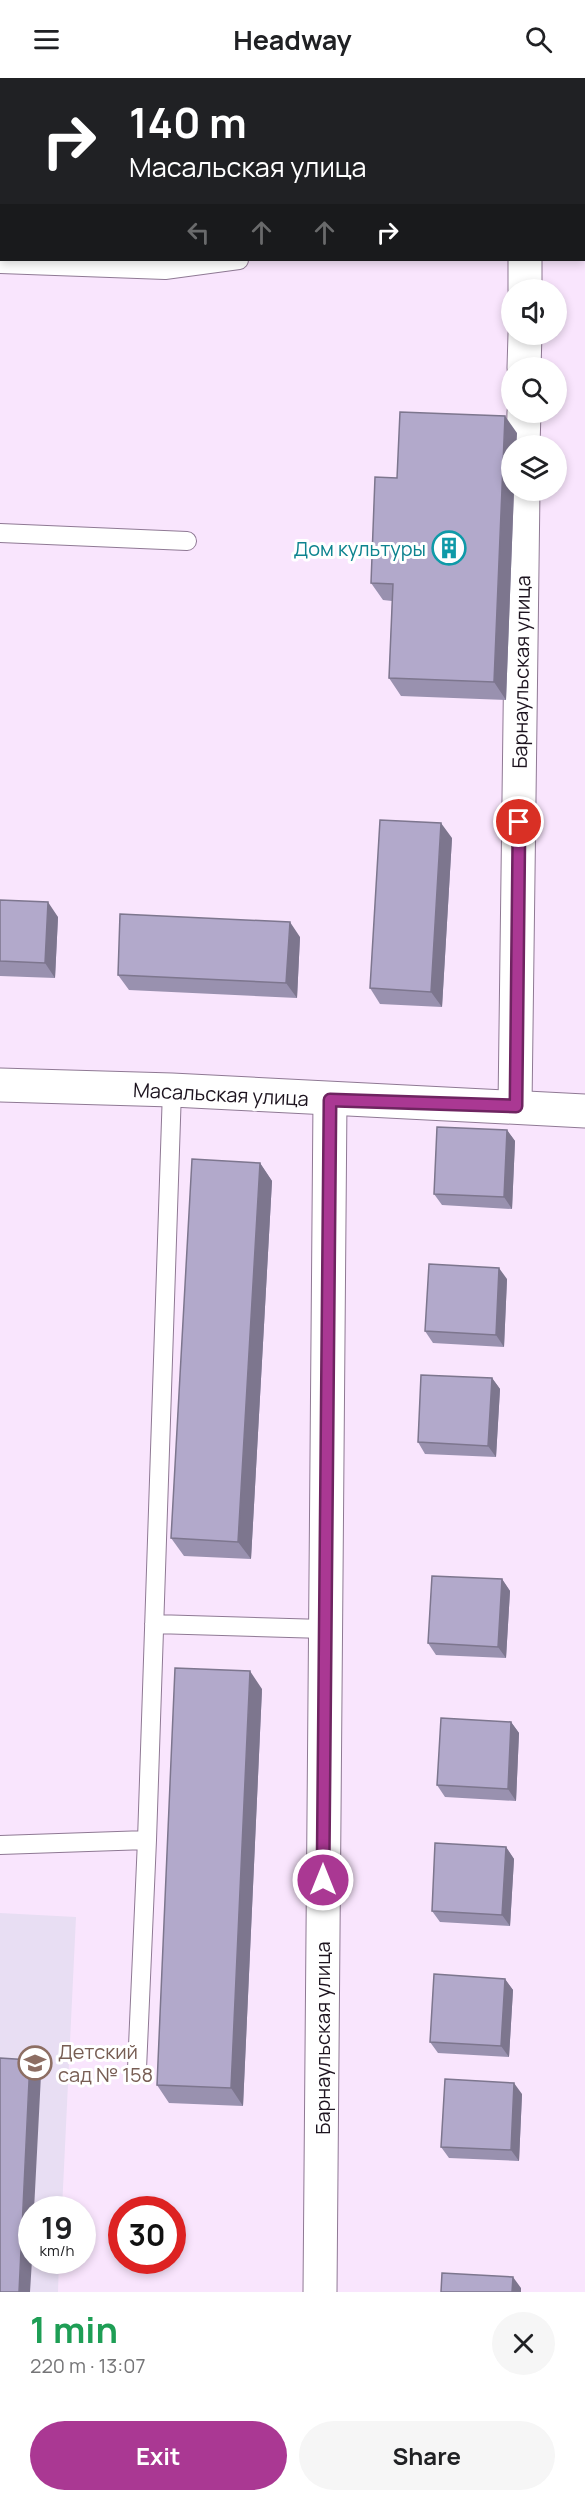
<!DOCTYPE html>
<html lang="en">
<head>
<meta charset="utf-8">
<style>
	:root { --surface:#fff; --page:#f6f6f6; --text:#202124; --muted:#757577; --accent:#aa3893 }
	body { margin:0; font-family:Manrope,sans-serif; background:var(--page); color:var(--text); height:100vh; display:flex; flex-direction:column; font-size:22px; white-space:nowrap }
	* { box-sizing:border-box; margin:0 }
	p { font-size:20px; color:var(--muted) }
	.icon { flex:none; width:33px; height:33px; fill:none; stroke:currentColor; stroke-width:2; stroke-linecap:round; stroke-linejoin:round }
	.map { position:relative; height:2214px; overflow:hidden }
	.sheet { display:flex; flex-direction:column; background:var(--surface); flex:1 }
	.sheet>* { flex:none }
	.guide { position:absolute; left:0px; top:0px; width:585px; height:183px; box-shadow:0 3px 9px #0003; background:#202124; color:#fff; overflow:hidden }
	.fabs { position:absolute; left:501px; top:201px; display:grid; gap:12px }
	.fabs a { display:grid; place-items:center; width:66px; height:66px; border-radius:50%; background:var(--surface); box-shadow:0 3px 9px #0003; font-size:30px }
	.speed { position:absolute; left:18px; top:2118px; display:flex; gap:12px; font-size:30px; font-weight:700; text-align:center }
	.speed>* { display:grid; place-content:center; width:78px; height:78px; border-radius:50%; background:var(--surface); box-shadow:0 3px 9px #0003; line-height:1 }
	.speed small { font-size:15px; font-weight:400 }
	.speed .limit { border:9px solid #d22; background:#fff; color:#111 }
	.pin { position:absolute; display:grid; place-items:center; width:51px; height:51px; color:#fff; margin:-26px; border:3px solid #fff; border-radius:50%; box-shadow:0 2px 6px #0007 }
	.me { position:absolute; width:66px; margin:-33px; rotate:0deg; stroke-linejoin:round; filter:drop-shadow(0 0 4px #0008) }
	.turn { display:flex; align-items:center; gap:21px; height:126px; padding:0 30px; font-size:27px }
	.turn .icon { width:78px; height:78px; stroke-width:2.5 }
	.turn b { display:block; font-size:42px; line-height:51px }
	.lanes { display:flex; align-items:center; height:57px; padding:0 30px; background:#0003; justify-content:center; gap:30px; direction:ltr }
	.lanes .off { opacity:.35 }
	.round { display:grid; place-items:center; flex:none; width:63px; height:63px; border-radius:32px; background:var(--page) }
	.head { display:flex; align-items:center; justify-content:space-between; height:102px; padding:0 30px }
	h1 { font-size:36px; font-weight:700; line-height:45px; color:#1e9e55 }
	.cta { display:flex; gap:12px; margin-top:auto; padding:12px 30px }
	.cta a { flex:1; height:69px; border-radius:36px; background:var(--accent); color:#fff; font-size:24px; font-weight:700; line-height:69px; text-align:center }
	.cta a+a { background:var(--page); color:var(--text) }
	header { display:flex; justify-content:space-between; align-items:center; height:78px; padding:0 30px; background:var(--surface); font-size:27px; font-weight:700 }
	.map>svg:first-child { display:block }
	.education { fill:#e8def3 }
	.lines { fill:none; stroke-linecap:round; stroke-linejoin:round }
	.service-casing { stroke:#8f7994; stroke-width:20 }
	.minor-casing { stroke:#8f7994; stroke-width:35 }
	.tertiary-casing { stroke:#8f7994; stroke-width:35 }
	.service { stroke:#fff; stroke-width:18 }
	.minor { stroke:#fff; stroke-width:33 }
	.tertiary { stroke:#fff; stroke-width:33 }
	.wall { fill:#9991af }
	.shaded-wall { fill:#7d768e }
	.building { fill:#b2a9cb; stroke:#7d768e; stroke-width:1.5 }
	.route-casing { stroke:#6e2460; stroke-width:15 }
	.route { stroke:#aa3893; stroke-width:10 }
	.labels { text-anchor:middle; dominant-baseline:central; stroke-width:6; stroke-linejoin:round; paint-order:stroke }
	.culture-label { font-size:20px; fill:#0d838f; stroke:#fff; text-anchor:end }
	.street-label { font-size:20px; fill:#1d141f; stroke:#fff }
	.education-label { font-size:20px; fill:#785e54; stroke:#fff; text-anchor:start }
</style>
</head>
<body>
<header><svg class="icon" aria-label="menu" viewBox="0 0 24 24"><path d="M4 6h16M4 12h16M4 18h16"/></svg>Headway<svg class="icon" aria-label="search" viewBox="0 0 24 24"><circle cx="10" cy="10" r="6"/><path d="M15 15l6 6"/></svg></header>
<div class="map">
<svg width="585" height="2214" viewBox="0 0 585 2214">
	<rect width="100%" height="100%" fill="#f9e5fd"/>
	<path class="education" d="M0 1835 76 1839 62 2131 32 2132V2182L59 2183 58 2214H0Z"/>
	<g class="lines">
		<g class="service-casing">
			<path id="service" d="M307 2 308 0
				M0 186 165 192 239 182
				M0 455 187 463
				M154 1546 324 1551
				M0 1767 147 1762 172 1012
				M137 1991 147 1762"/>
		</g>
		<g class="minor-casing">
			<path id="minor" d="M531 2V0
				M525 212V182
				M524 290 525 256
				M523 368 524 334
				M515 1028 523 412
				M320 2214 330 1022"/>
		</g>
		<g class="tertiary-casing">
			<path id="tertiary" d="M0 1007 172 1012 585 1033"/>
		</g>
		<use href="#service" class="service"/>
		<use href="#minor" class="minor"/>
		<use href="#tertiary" class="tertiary"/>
	</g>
	<path class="wall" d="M517 355 516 368H512V412H514L506 622 401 618 389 600 392 523 383 522 371 505 397 400Z
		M452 760 442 929 380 926 370 910Z
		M0 822 58 839 55 900 0 898Z
		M300 859 297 920 129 912 118 897Z
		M507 1052 515 1063 512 1131 442 1127 434 1116Z
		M260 1085 272 1103 251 1481 184 1478 171 1460Z
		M507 1201 504 1269 433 1265 425 1253Z
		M492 1300 500 1311 496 1379 425 1376 418 1364Z
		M502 1501 510 1513 506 1580 436 1577 428 1565Z
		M262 1611 243 2028 169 2025 157 2007Z
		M511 1644 519 1655 516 1723 445 1719 437 1707Z
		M506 1769 514 1781 510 1848 440 1844 432 1833Z
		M505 1901 513 1912 509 1979 438 1975 430 1964Z
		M522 2016 519 2083 449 2080 441 2069Z"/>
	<path class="shaded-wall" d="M231 0H243L242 2H231Z
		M505 338 517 355 516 368H512V412H514L506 622 494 604Z
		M441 745 452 760 442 929 431 914Z
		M48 824 58 839 55 900 45 885Z
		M290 844 300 859 297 920 286 905Z
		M507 1052 515 1063 512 1131 504 1119Z
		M260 1085 272 1103 251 1481 238 1464Z
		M499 1190 507 1201 504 1269 496 1257Z
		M492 1300 500 1311 496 1379 488 1368Z
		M502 1501 510 1513 506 1580 498 1569Z
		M250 1593 262 1611 243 2028 231 2010Z
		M511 1644 519 1655 516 1723 508 1711Z
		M506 1769 514 1781 510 1848 502 1837Z
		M505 1901 513 1912 509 1979 501 1968Z
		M30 1982 41 1997 34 2132H32V2182L30 2214H19Z
		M514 2005 522 2016 519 2083 511 2072Z
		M513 2199 521 2210V2214H512Z"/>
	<path class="building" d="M153 0H231V2H153Z
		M400 334 505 338 494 604 389 600 393 506 371 505 375 399 397 400Z
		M380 742 441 745 431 914 370 910Z
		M0 822 48 824 45 885 0 883Z
		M120 836 290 844 286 905 118 897Z
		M437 1049 507 1052 504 1119 434 1116Z
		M192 1081 260 1085 238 1464 171 1460Z
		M429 1186 499 1190 496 1257 425 1253Z
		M421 1297 492 1300 488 1368 418 1364Z
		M432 1498 502 1501 498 1569 428 1565Z
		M175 1590 250 1593 231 2010 157 2007Z
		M441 1640 511 1644 508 1711 437 1707Z
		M435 1765 506 1769 502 1837 432 1833Z
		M434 1896 505 1901 501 1968 430 1964Z
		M0 1980 30 1982 19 2214H0Z
		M445 2001 514 2005 511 2072 441 2069Z
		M442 2195 513 2199 512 2214H441Z"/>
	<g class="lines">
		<g class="route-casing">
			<path id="route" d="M323 1802 330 1022 516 1028 519 744"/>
		</g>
		<use href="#route" class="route"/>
	</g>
	<defs>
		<g id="building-ring" transform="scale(1.725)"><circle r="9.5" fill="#fff" stroke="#0f9aa8" stroke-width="1.5"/><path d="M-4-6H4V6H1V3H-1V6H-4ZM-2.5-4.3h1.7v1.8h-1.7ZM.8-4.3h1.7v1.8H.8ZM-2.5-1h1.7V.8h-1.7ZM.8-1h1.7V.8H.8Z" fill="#0f9aa8"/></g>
		<g id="school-ring" transform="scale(1.725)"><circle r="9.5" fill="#fff" stroke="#8d6e63" stroke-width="1.5"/><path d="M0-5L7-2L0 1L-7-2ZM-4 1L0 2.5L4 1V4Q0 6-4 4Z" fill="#8d6e63"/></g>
	</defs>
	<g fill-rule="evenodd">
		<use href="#building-ring" x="449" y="470"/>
		<use href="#school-ring" x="35" y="1985"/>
	</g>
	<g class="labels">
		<g class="culture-label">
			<text x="426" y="470">Дом культуры</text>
		</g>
		<g class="street-label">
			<text transform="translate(521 594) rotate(-89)">Барнаульская улица</text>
			<text transform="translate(221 1016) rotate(3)">Масальская улица</text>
			<text transform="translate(322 1960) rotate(-90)">Барнаульская улица</text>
		</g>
		<g class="education-label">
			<text x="58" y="1973">Детский<tspan x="58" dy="23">сад № 158</tspan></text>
		</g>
	</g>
</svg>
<div class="fabs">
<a><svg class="icon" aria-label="sound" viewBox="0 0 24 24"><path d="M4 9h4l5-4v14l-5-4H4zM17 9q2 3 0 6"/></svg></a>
<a><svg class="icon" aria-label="search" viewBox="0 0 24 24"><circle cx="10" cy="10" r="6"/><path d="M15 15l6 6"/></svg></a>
<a><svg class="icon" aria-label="layers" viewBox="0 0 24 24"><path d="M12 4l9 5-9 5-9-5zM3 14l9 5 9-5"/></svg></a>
</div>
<div class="speed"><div>19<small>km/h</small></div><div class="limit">30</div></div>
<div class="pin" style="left:519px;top:744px;background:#d93025"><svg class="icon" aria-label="arrive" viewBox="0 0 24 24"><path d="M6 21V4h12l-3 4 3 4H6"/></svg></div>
<svg class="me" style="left:323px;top:1802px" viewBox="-20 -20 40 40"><circle r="17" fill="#aa3893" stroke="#fff" stroke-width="3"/><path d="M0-11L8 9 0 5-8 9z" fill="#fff"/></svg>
<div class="guide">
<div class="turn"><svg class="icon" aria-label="right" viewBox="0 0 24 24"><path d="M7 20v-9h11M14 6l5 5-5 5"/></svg><div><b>140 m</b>Масальская улица</div></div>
<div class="lanes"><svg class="icon off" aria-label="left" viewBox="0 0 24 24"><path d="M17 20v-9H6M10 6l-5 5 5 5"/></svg><svg class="icon off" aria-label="ahead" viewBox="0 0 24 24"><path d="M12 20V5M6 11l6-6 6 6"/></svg><svg class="icon off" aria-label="ahead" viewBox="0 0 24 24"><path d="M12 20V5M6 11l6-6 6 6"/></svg><svg class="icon" aria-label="right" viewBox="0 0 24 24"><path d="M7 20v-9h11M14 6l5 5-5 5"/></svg></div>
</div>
</div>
<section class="sheet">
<div class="head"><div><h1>1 min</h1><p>220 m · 13:07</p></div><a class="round"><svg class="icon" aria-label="close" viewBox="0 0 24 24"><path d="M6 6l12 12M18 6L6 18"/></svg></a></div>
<div class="cta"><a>Exit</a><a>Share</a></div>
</section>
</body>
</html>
